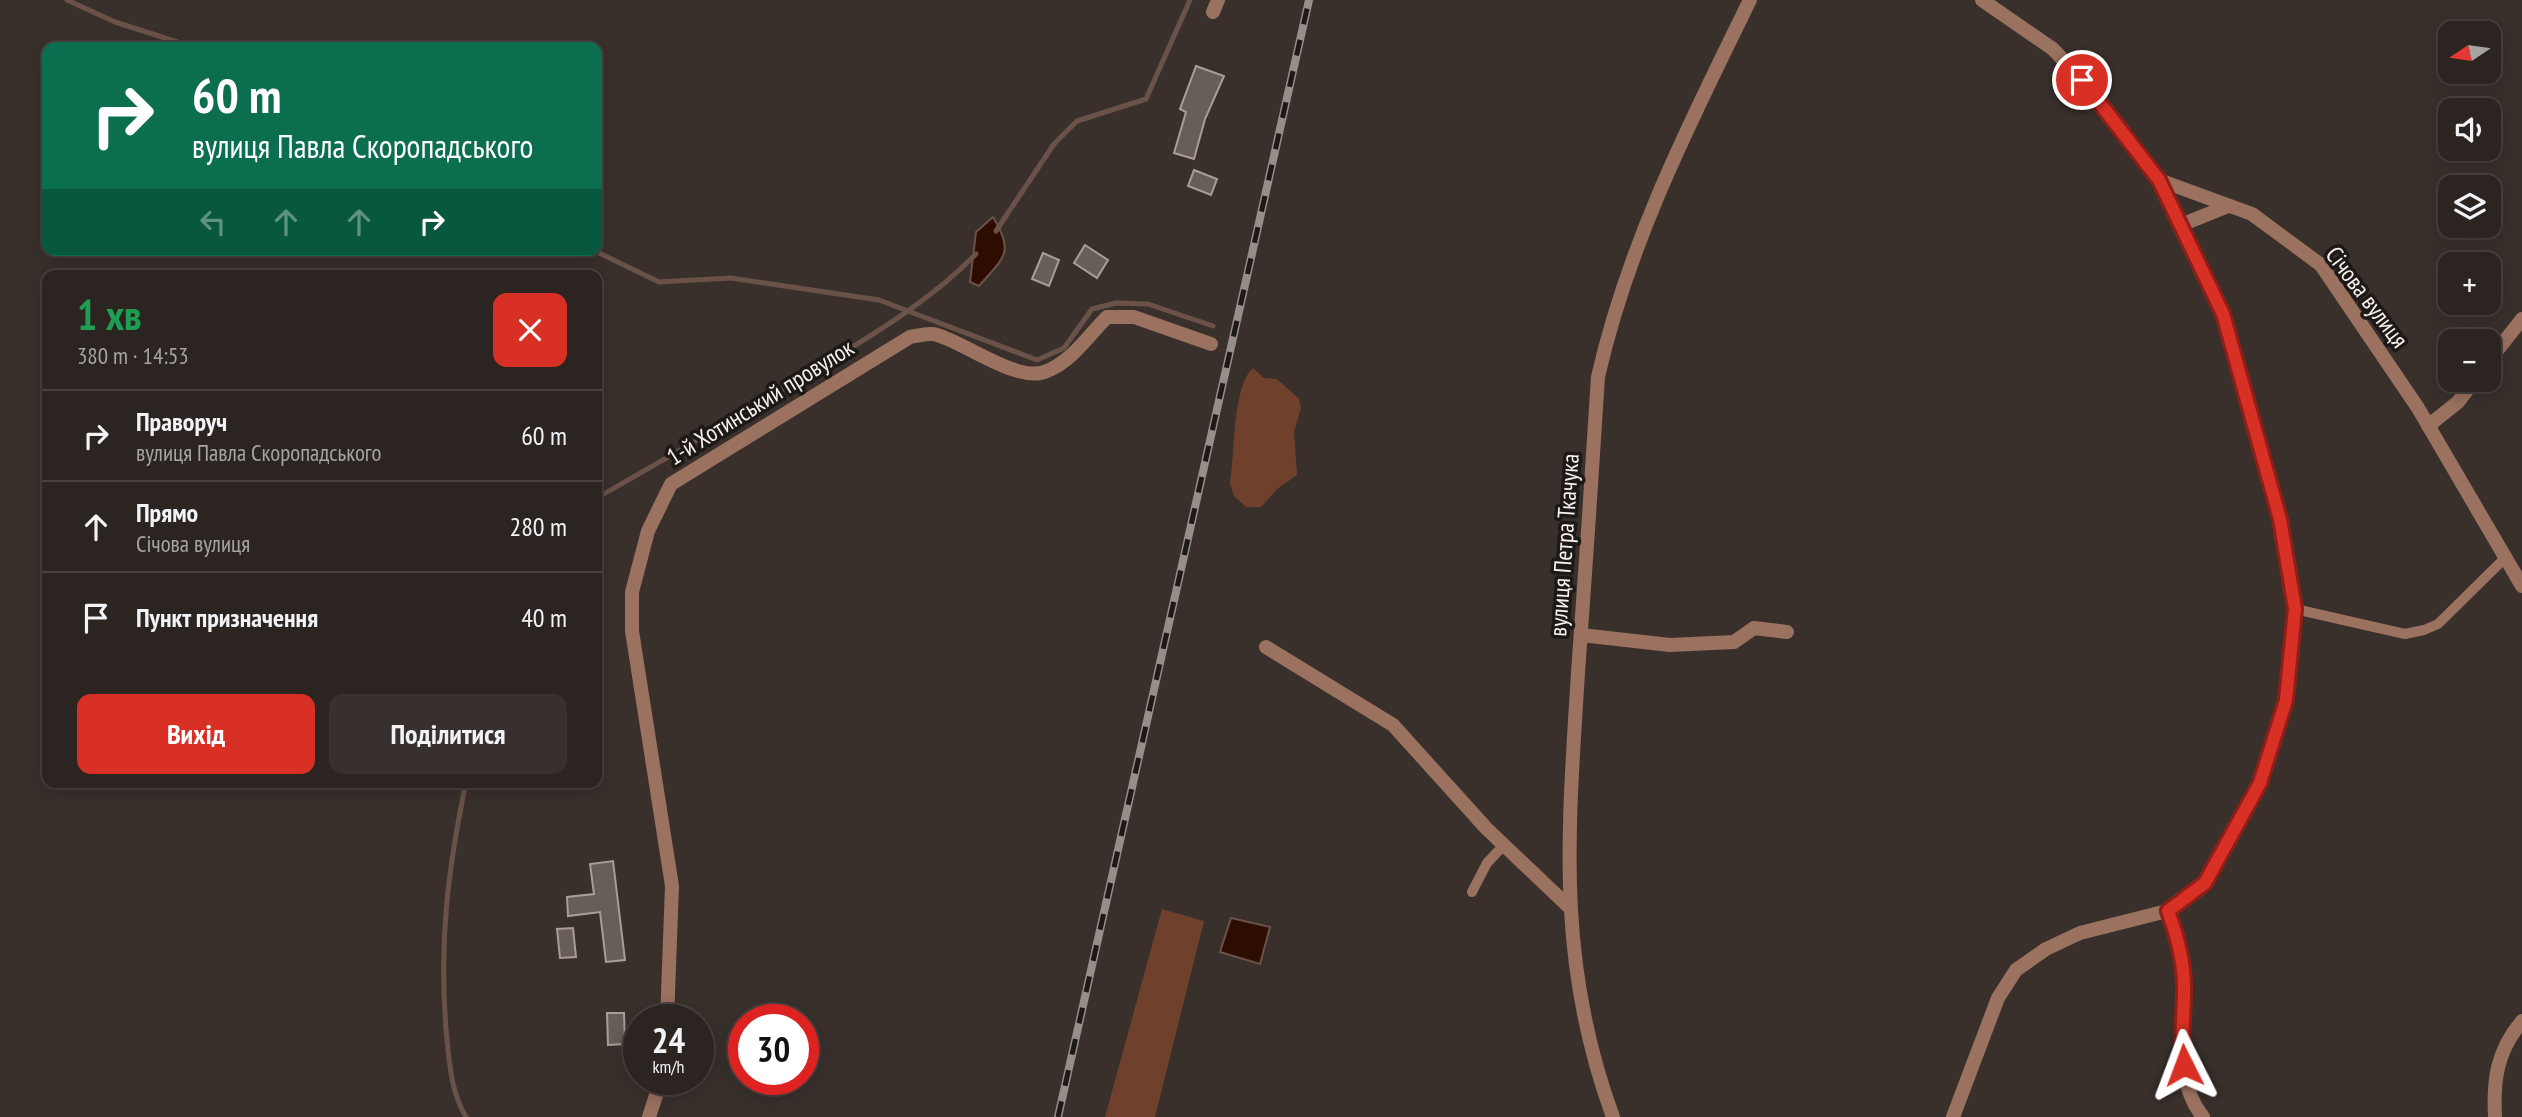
<!DOCTYPE html>
<html lang="uk">
<head>
<meta charset="utf-8">
<style>
	:root { --surface:#2b2421; --page:#37302e; --text:#f1f3f6; --muted:#a6a4a5; --line:#47413f; --accent:#d93025 }
	body { margin:0; font-family:"PT Sans Narrow",sans-serif; background:var(--page); color:var(--text); height:100vh; display:flex; flex-direction:column; font-size:26px; white-space:nowrap }
	* { box-sizing:border-box; margin:0 }
	p { font-size:23px; color:var(--muted) }
	.icon { flex:none; width:38px; height:38px; fill:none; stroke:currentColor; stroke-width:2; stroke-linecap:round; stroke-linejoin:round }
	.map { position:relative; flex:1; overflow:hidden }
	.sheet { position:absolute; left:42px; top:270px; width:560px; height:518px; display:flex; flex-direction:column; background:var(--surface); border-radius:14px; box-shadow:0 4px 18px #0003,0 0 0 2px var(--line) }
	.sheet>* { flex:none }
	.hud { position:absolute; left:42px; top:42px; width:560px; height:214px; border-radius:14px; box-shadow:0 4px 18px #0003,0 0 0 2px var(--line); background:#0b6e4f; color:#fff; overflow:hidden }
	.needle { width:46px; rotate:257deg }
	.buttons { position:absolute; left:2438px; top:21px; display:grid; gap:14px }
	.buttons a { display:grid; place-items:center; width:63px; height:63px; border-radius:14px; background:var(--surface); box-shadow:0 4px 18px #0003,0 0 0 2px var(--line); font-size:35px }
	.speed { position:absolute; left:623px; top:1004px; display:flex; gap:14px; font-size:35px; font-weight:700; text-align:center }
	.speed>* { display:grid; place-content:center; width:91px; height:91px; border-radius:50%; background:var(--surface); box-shadow:0 4px 18px #0003,0 0 0 2px var(--line); line-height:1 }
	.speed small { font-size:18px; font-weight:400 }
	.speed .limit { border:10px solid #d22; background:#fff; color:#111 }
	.pin { position:absolute; display:grid; place-items:center; width:60px; height:60px; color:#fff; margin:-30px; border:4px solid #fff; border-radius:50%; box-shadow:0 2px 7px #0007 }
	.me { position:absolute; width:77px; margin:-38px; rotate:357deg; stroke-linejoin:round; filter:drop-shadow(0 0 5px #0008) }
	.turn { display:flex; align-items:center; gap:24px; height:147px; padding:0 35px; font-size:32px }
	.turn .icon { width:91px; height:91px; stroke-width:2.5 }
	.turn b { display:block; font-size:49px; line-height:60px }
	.lanes { display:flex; align-items:center; height:66px; padding:0 35px; background:#0003; justify-content:center; gap:35px; direction:ltr }
	.lanes .off { opacity:.35 }
	.round { display:grid; place-items:center; flex:none; width:74px; height:74px; border-radius:14px; background:var(--page) }
	.summary { display:flex; align-items:center; justify-content:space-between; height:119px; padding:0 35px }
	h1 { font-size:42px; font-weight:600; line-height:52px; color:#1e9e55 }
	.primary-button { display:flex; gap:14px; margin-top:auto; padding:14px 35px }
	.primary-button a { flex:1; height:80px; border-radius:14px; background:var(--accent); color:#fff; font-size:28px; font-weight:600; line-height:80px; text-align:center }
	.primary-button a+a { background:var(--page); color:var(--text) }
	ul { padding:0; list-style:none }
	li { display:flex; align-items:center; gap:21px; height:91px; padding:0 35px; border-top:2px solid var(--line) }
	li div { flex:1 }
	li b { display:block; font-size:26px }
	li em { font-style:normal }
	.map>svg:first-child { display:block }
	.green { fill:#6f412d }
	.water { fill:#2e0d01; stroke:#6b5249; stroke-width:2 }
	.lines { fill:none; stroke-linecap:round; stroke-linejoin:round }
	.stream { stroke:#6b5249; stroke-width:5 }
	.building { fill:#685e59; stroke:#a99d99; stroke-width:2 }
	.lane { stroke:#9b715f; stroke-width:10 }
	.street { stroke:#9b715f; stroke-width:14 }
	.rail-casing { stroke:#968e8b; stroke-width:8 }
	.rail { stroke:#1d1917; stroke-width:5; stroke-dasharray:16; stroke-linecap:butt }
	.route-casing { stroke:#8d1f18; stroke-width:18 }
	.route { stroke:#d93025; stroke-width:12 }
	.labels { text-anchor:middle; dominant-baseline:central; stroke-width:7; stroke-linejoin:round; paint-order:stroke }
	.street-label { font-size:24px; fill:#f9f2f0; stroke:#1d1917 }
</style>
</head>
<body>
<div class="map">
<svg width="2522" height="1117" viewBox="0 0 2522 1117">
	<rect width="100%" height="100%" fill="#39302c"/>
	<path class="green" d="M1253 368 1264 378 1277 379 1299 399 1301 408 1294 432 1297 475 1277 489 1261 507H1246L1234 496 1230 483C1235 455 1232 387 1253 368Z
		M1162 909 1204 921 1155 1117H1105Z"/>
	<path class="water" d="M993 217C1015 253 1004 257 979 286L970 282 976 232Z
		M1231 918 1270 927 1260 964 1220 952Z"/>
	<g class="lines">
		<path class="stream" d="M67 0 115 22 193 47
			M996 231 1054 144 1077 121 1146 99 1190 0
			M593 250 659 282 731 278 879 300 1037 360 1064 348 1092 309 1116 303 1148 304 1213 326
			M597 498C675 453 754 408 830 361 882 329 933 298 976 254
			M466 782C448 869 439 940 446 1029 449 1058 450 1091 466 1117"/>
	</g>
	<path class="building" d="M1196 66 1224 76 1205 119 1194 159 1174 153 1186 112 1180 109Z
		M1194 170 1217 179 1211 195 1188 186Z
		M1085 245 1108 260 1097 278 1074 263Z
		M1043 253 1059 260 1049 286 1032 279Z
		M613 861 625 960 606 962 600 912 568 916 567 897 594 894 590 864Z
		M573 928 576 957 560 958 557 929Z
		M607 1013H624L625 1044 608 1045Z"/>
	<g class="lines">
		<path class="lane" d="M2295 609 2405 634 2424 630 2438 624 2505 558
			M1472 892 1487 863 1504 845"/>
		<path class="street" d="M1982 0 2053 49 2097 96 2159 180 2252 214 2321 265 2418 408 2522 586
			M1213 12 1218 0
			M2181 225 2228 206
			M2488 362 2522 319
			M2428 426 2458 402 2475 380
			M1581 635 1670 645 1734 642 1754 628 1787 632
			M1266 647 1393 725 1486 828 1568 906
			M2167 911C2178 937 2185 962 2185 991 2185 1033 2174 1081 2203 1117
			M667 1020 672 886 632 631V592L648 531 671 484 910 337C918 336 929 332 937 335 966 343 1018 384 1047 371 1072 361 1089 335 1107 317H1134L1211 344
			M649 1117 661 1080
			M1613 1117C1556 962 1568 833 1578 673 1585 574 1592 476 1598 377 1628 244 1690 122 1750 0
			M1953 1117 1998 998 2016 970 2046 949 2080 933 2167 911 2205 883 2260 783 2286 700 2295 609 2280 519 2223 314 2159 180
			M2495 1117C2493 1079 2497 1051 2522 1021"/>
		<g class="rail-casing">
			<path id="rail" d="M1058 1117 1309 0"/>
		</g>
		<use href="#rail" class="rail"/>
	</g>
	<g class="lines">
		<g class="route-casing">
			<path id="route" d="M2082 80 2159 180 2223 314 2280 519 2295 609 2286 700 2260 783 2205 883 2168 911C2178 938 2185 964 2184 993 2184 1017 2180 1041 2184 1065"/>
		</g>
		<use href="#route" class="route"/>
	</g>
	<g class="labels">
		<g class="street-label">
			<text transform="translate(2367 297) rotate(53)">Січова вулиця</text>
			<text transform="translate(760 402) rotate(-32)">1-й Хотинський провулок</text>
			<text transform="translate(1564 545) rotate(-86)">вулиця Петра Ткачука</text>
		</g>
	</g>
</svg>
<div class="buttons">
<a><svg class="needle" viewBox="-14 -14 28 28"><path d="M0-13l5 13h-10z" fill="#e53935"/><path d="M0 13l5-13h-10z" fill="#a6a4a5"/></svg></a>
<a><svg class="icon" aria-label="sound" viewBox="0 0 24 24"><path d="M4 9h4l5-4v14l-5-4H4zM17 9q2 3 0 6"/></svg></a>
<a><svg class="icon" aria-label="layers" viewBox="0 0 24 24"><path d="M12 4l9 5-9 5-9-5zM3 14l9 5 9-5"/></svg></a>
<a>+</a>
<a>−</a>
</div>
<div class="speed"><div>24<small>km/h</small></div><div class="limit">30</div></div>
<div class="pin" style="left:2082px;top:80px;background:#d93025"><svg class="icon" aria-label="arrive" viewBox="0 0 24 24"><path d="M6 21V4h12l-3 4 3 4H6"/></svg></div>
<svg class="me" style="left:2184px;top:1065px" viewBox="-20 -20 40 40"><path d="M0-17L14 15 0 8-14 15z" fill="#d93025" stroke="#fff" stroke-width="4"/></svg>
<div class="hud">
<div class="turn"><svg class="icon" aria-label="right" viewBox="0 0 24 24"><path d="M7 20v-9h11M14 6l5 5-5 5"/></svg><div><b>60 m</b>вулиця Павла Скоропадського</div></div>
<div class="lanes"><svg class="icon off" aria-label="left" viewBox="0 0 24 24"><path d="M17 20v-9H6M10 6l-5 5 5 5"/></svg><svg class="icon off" aria-label="ahead" viewBox="0 0 24 24"><path d="M12 20V5M6 11l6-6 6 6"/></svg><svg class="icon off" aria-label="ahead" viewBox="0 0 24 24"><path d="M12 20V5M6 11l6-6 6 6"/></svg><svg class="icon" aria-label="right" viewBox="0 0 24 24"><path d="M7 20v-9h11M14 6l5 5-5 5"/></svg></div>
</div>
<section class="sheet">
<div class="summary"><div><h1>1 хв</h1><p>380 m · 14:53</p></div><a class="round" style="background:#d93025;color:#fff"><svg class="icon" aria-label="close" viewBox="0 0 24 24"><path d="M6 6l12 12M18 6L6 18"/></svg></a></div>
<ul>
<li><svg class="icon" aria-label="right" viewBox="0 0 24 24"><path d="M7 20v-9h11M14 6l5 5-5 5"/></svg><div><b>Праворуч</b><p>вулиця Павла Скоропадського</p></div><em>60 m</em></li>
<li><svg class="icon" aria-label="ahead" viewBox="0 0 24 24"><path d="M12 20V5M6 11l6-6 6 6"/></svg><div><b>Прямо</b><p>Січова вулиця</p></div><em>280 m</em></li>
<li><svg class="icon" aria-label="arrive" viewBox="0 0 24 24"><path d="M6 21V4h12l-3 4 3 4H6"/></svg><div><b>Пункт призначення</b></div><em>40 m</em></li>
</ul>
<div class="primary-button"><a>Вихід</a><a>Поділитися</a></div>
</section>
</div>
</body>
</html>
